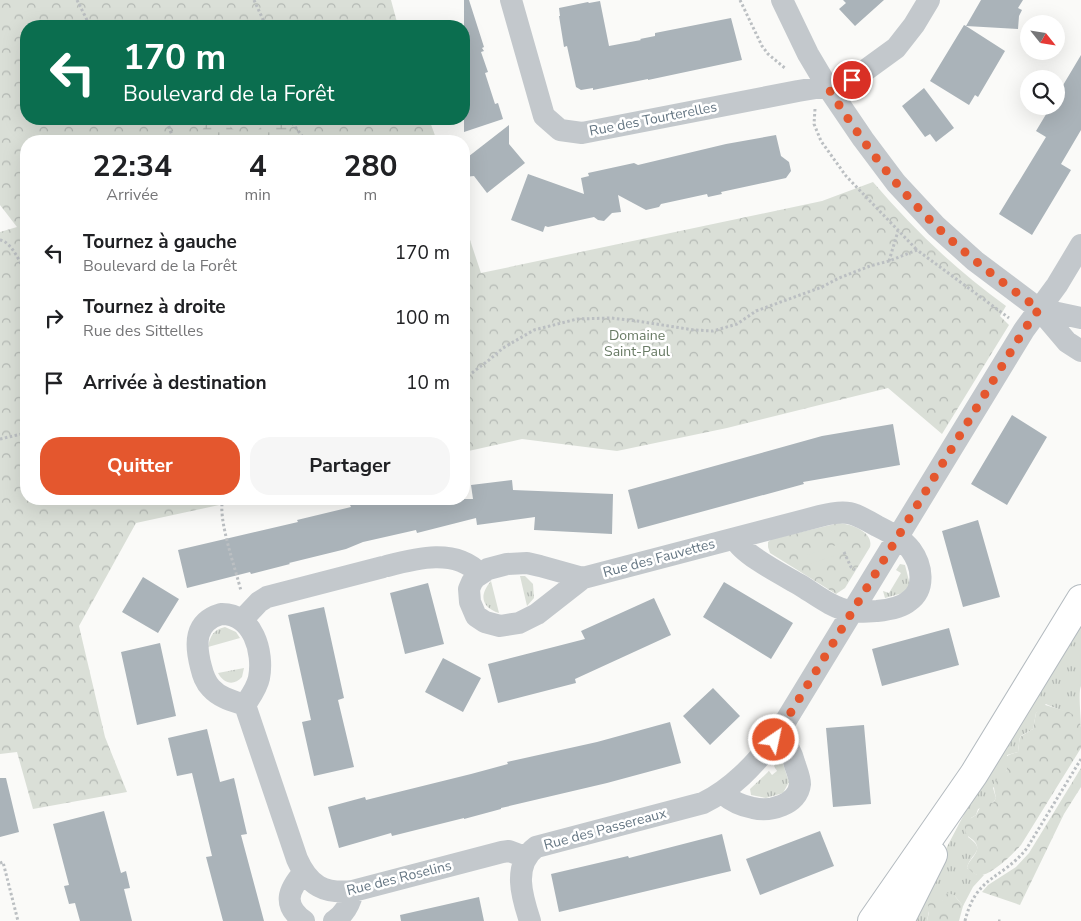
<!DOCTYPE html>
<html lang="fr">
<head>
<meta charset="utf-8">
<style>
	:root { --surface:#fff; --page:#f6f6f6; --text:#202124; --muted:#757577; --accent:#e4572e }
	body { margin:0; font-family:"Nunito Sans",sans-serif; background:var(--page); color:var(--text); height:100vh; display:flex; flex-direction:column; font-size:19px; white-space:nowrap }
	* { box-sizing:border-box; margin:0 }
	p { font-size:16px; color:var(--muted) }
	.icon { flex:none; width:28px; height:28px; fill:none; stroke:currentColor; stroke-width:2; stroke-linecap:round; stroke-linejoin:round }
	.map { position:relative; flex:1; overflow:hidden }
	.details { position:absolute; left:20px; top:135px; width:450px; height:370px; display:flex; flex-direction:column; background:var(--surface); border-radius:20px; box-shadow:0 5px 20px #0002 }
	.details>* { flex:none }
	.banner { position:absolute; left:20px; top:20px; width:450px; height:105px; border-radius:20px; box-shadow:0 5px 20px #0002; background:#0b6e4f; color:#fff; overflow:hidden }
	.needle { width:32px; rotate:120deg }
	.controls { position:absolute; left:1020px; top:15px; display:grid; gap:10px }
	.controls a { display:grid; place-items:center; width:45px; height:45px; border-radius:50%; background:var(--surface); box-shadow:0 5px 20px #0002; font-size:25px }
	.pin { position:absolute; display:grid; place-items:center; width:42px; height:42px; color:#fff; margin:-21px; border:2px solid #fff; border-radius:50%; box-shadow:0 1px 5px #0007 }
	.me { position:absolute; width:55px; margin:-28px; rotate:34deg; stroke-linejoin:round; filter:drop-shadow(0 0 4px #0008) }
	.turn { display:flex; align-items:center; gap:18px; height:105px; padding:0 20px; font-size:22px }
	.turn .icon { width:65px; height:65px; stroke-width:2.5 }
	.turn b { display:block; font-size:35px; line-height:42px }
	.eta { display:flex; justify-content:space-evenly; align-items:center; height:85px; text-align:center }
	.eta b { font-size:30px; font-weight:700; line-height:35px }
	.button { display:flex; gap:10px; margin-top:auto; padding:10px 20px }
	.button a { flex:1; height:58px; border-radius:20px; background:var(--accent); color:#fff; font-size:20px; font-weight:700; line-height:58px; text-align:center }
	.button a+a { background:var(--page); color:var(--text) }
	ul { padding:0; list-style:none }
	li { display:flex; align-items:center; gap:15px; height:65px; padding:0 20px }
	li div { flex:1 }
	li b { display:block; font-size:19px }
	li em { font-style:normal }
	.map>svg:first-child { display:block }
	.grass { fill:url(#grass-tufts) }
	.forest { fill:url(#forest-crowns) }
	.wetland { fill:url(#wetland-marsh) }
	.pitch { fill:#dadfd7 }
	.building { fill:#aab3b9 }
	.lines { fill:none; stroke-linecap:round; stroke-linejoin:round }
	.secondary-casing { stroke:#b3babf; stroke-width:30 }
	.path { stroke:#bbbfc2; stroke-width:3; stroke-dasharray:2.5 2.5; stroke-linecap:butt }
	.street { stroke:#c3c8cc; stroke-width:22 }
	.secondary { stroke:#fff; stroke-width:28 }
	.route { stroke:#e4572e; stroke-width:9; stroke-dasharray:0 16.2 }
	.labels { text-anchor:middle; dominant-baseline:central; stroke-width:5; stroke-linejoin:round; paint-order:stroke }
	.street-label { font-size:14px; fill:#657683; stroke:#fff }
	.park-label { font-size:14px; fill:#687a64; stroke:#fff }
</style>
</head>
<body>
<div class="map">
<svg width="1081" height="921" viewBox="0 0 1081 921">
	<defs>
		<pattern id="grass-tufts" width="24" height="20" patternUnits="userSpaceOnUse" patternTransform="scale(1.25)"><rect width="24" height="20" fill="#dadfd7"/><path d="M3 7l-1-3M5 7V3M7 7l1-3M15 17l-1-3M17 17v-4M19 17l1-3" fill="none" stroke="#b4b9b4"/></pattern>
		<pattern id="forest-crowns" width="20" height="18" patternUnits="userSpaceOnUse" patternTransform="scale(1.25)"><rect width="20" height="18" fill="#dadfd7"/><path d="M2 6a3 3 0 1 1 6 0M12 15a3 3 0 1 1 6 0" fill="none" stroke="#b4b9b4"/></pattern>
		<pattern id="wetland-marsh" width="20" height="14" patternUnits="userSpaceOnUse" patternTransform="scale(1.25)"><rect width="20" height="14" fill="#dadfd7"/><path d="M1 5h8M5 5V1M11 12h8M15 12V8" fill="none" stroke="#b4b9b4"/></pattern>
	</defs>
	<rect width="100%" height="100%" fill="#fafaf8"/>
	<path class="grass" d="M900 564 905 565 910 585 903 593 885 598 883 591 889 593 901 573 896 570Z
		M520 576H525L533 584 534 598 527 606Z
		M491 581 499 613C481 607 479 595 491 581Z
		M1081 624V686C1078 692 1081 718 1081 727 1076 711 1059 711 1046 704L1036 713 1033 729C1016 739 1021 733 1018 752L1007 755 1008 769 993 788 996 798 993 803 978 809 976 815 971 818 968 837C988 851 970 853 967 868L977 875H984L973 887 963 906 954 895 942 901H931L927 921H908L970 803Z
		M225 627 236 632 240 638 208 647C210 636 213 630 225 627Z
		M244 668 242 677C234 686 224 684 218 673Z
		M777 762 783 764 789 782 783 793 766 798 751 795 750 789 769 771 772 775 777 771 774 766Z"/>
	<path class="forest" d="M0 0H391L398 26H26V119H429L437 141H26V499H247L136 523 79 626 105 737 127 792 33 809 17 752 0 754V232L17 227 0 205Z
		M873 182C913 229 956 270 1006 306L1000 316 1009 325 942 434 888 388 727 428 617 451 522 439 464 452V222L481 273 822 201Z
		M839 523C851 524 874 532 870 547L845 588 836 594 770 553 768 547V542L772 539Z
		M1042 704 1069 712 1078 718 1081 727V748L1021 845C1014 853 988 879 977 875 974 874 970 870 967 868 968 860 979 854 977 846 974 835 963 841 965 822L976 815 983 802 993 803 996 798C991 776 995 784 1008 769 1002 756 1007 755 1018 752 1021 733 1016 740 1033 729L1036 713Z
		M1081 768V787L1064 814 1020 905 982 892 988 885 1016 867 1029 853Z
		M948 893 954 895 963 906 959 921H927L929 912 928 905 931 901H942L944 895Z"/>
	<path class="wetland" d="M217 119C231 121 235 138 248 136 264 134 258 114 281 120L287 128 285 141H199C203 129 203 123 217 119Z"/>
	<path class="pitch" d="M848 541 851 550 810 564 807 555Z"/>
	<path class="building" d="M464 0H469L484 47 482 48 484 51 481 52 488 72 485 73 495 104 498 103 503 119 464 132Z
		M843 0H884L855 26 839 9 846 3Z
		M981 0H1023L1018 8 1022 10 1019 16 1018 29 966 26 1005 51 978 97 975 95 969 105 930 81 964 25 966 26Z
		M600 1 609 46 641 40 640 39 655 36V33L731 18 742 60 648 80V79L593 90V88L581 90 576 87 567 46 564 47 559 16H560L559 8 588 2 589 3Z
		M1081 55V130L1061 164 1071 170 1032 235 999 214 1046 137 1036 131 1051 106H1056V97Z
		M924 88 954 128 936 142 930 134 925 137 902 106Z
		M509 125V144L525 163 487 193 474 176 464 177V160Z
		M776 135 781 156 789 162 791 171 786 178 721 192 722 194 708 197 707 194 661 204 659 207 646 210 618 195 621 212 612 213 604 221 598 220 594 217 548 227 545 226 543 232 511 220 528 174 584 194 581 178 589 176 588 173 634 163 638 165 726 144Z
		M1012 415 1047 437 1007 505 971 484Z
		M893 424 900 465 803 482 804 484 638 529 628 490 822 436Z
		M512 480 513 490 613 494 612 534 534 530 535 517 477 525 476 518 417 533 416 530 363 542 346 549 289 563 290 564 251 574 250 572 187 588 178 550 298 522 297 520 351 507 350 505 374 499H473L471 485Z
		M978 520 1000 597 963 607 942 531Z
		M143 577 179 599 158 633 122 612Z
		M724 582 793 623 771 659 703 617Z
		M428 583 444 644 405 654 390 593Z
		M654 598 671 635 575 679 576 683 498 703 488 664 585 639 581 631Z
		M324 607 344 698 338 700 354 767 314 776 302 722 311 720 288 615Z
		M949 628 959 665 882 686 872 649Z
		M160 643 176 716 137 725 121 652Z
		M443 658 481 678 463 712 425 692Z
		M713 688 740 716 710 745 683 716Z
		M670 722 681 763 607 783 501 808V809L464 819V818L392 836 391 833 339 848 328 807 365 797 366 800 471 774 508 764 507 762 597 742Z
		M864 725 871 804 833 807 826 728Z
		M207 729 220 782 234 778 247 834 241 835 264 921H223L206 857 212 856 192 773 177 776 168 738Z
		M0 778H6L19 832 0 837Z
		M104 811 121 873 126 871 130 888 124 889 132 921H80L75 903 69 904 64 886 69 885 53 824Z
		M820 831 834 866 760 895 746 859Z
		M722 834 731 871 559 912 551 874 628 856 629 858Z
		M479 897 484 921H401L400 915Z"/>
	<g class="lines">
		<g class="secondary-casing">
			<path id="secondary" d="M872 921 974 774 1081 599
				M900 921 933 855"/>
		</g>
		<path class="path" d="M77 0 90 26
			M254 0 266 26
			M740 0 762 46 768 54 786 69
			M815 109 814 124 821 141 846 176 917 250
			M162 119 168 124 174 141
			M289 119 306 141
			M0 240C12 242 20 263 26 273
			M889 261 898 231
			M464 379 489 360 503 348 534 330 577 319 611 318 637 321 694 330 713 331 737 324 756 311 822 287 839 278 870 266 889 261 917 250 1009 318
			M0 439 26 433
			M223 499C217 518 236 570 241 591
			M844 552 851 567 855 570
			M0 863 3 862 18 921
			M965 921C976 875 1002 880 1027 848L1081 759
			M998 921H1003"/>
		<path class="street" d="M511 0 544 116 560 130 582 133 798 91 846 83 852 80 896 48 914 25 929 0
			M782 0 808 54 827 86 863 139 896 183 936 226 975 261 1039 309 1067 342 1081 351
			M1039 309 1081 318
			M387 566C417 558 456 548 480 574
			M583 578 540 566 527 563 507 564 488 569 476 577 472 582 469 589 470 602 476 616 485 622 500 626 519 623 537 614 583 578 820 516C847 509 853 512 877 526 889 532 903 539 911 550 922 565 926 589 909 601 901 608 887 610 877 611 868 611 858 613 850 611 832 608 815 594 800 585 783 575 743 555 735 539
			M221 614C253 613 264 652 259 678 257 688 250 697 245 705 233 701 220 698 211 688 205 682 203 675 201 667 195 644 194 622 221 614Z
			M242 620 259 602 267 597 383 567
			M245 705 297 859C309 886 324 894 353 891L502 852 509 851 525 857
			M722 793C730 800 742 806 753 808 770 812 798 805 800 784 800 778 797 771 795 765 792 753 787 743 778 734
			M304 872C288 890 282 905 304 921
			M334 921C345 914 350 904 353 891
			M530 921C522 897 512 865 536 847L703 803C732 789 754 765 774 740L1024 330 1057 285 1081 245"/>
		<use href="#secondary" class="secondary"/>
	</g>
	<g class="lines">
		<path class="route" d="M774 740 1024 330 1039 309C1003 283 967 256 935 225 893 184 858 136 827 86L839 85 852 80"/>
	</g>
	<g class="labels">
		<g class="street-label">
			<text transform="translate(653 119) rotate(-11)">Rue des Tourterelles</text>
			<text transform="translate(659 558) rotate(-15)">Rue des Fauvettes</text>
			<text transform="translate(605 829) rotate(-15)">Rue des Passereaux</text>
			<text transform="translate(399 878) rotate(-14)">Rue des Roselins</text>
		</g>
		<g class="park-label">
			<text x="637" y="335">Domaine<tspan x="637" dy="16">Saint-Paul</tspan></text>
		</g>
	</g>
</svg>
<div class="controls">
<a><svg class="needle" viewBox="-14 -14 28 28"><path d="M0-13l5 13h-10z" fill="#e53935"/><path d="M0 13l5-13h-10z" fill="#757577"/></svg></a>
<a><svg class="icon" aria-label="search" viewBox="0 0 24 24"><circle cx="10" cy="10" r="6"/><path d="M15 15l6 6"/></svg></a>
</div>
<div class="pin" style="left:852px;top:80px;background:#d93025"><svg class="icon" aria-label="arrive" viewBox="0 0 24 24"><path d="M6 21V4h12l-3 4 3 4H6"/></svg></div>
<svg class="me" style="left:774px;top:740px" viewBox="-20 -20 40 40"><circle r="17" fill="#e4572e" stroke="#fff" stroke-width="3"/><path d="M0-11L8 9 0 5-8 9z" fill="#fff"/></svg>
<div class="banner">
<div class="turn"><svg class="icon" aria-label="left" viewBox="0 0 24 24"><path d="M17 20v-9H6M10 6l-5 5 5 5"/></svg><div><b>170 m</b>Boulevard de la Forêt</div></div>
</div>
<section class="details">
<div class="eta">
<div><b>22:34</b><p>Arrivée</p></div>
<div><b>4</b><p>min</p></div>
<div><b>280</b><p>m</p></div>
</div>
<ul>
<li><svg class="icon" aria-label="left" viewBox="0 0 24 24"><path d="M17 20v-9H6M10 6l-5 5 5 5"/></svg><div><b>Tournez à gauche</b><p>Boulevard de la Forêt</p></div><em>170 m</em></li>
<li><svg class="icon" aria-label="right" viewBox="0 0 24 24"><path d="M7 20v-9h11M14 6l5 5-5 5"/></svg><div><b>Tournez à droite</b><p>Rue des Sittelles</p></div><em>100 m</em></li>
<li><svg class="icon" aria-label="arrive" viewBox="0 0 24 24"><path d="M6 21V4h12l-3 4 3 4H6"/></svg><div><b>Arrivée à destination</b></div><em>10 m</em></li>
</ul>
<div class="button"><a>Quitter</a><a>Partager</a></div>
</section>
</div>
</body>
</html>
